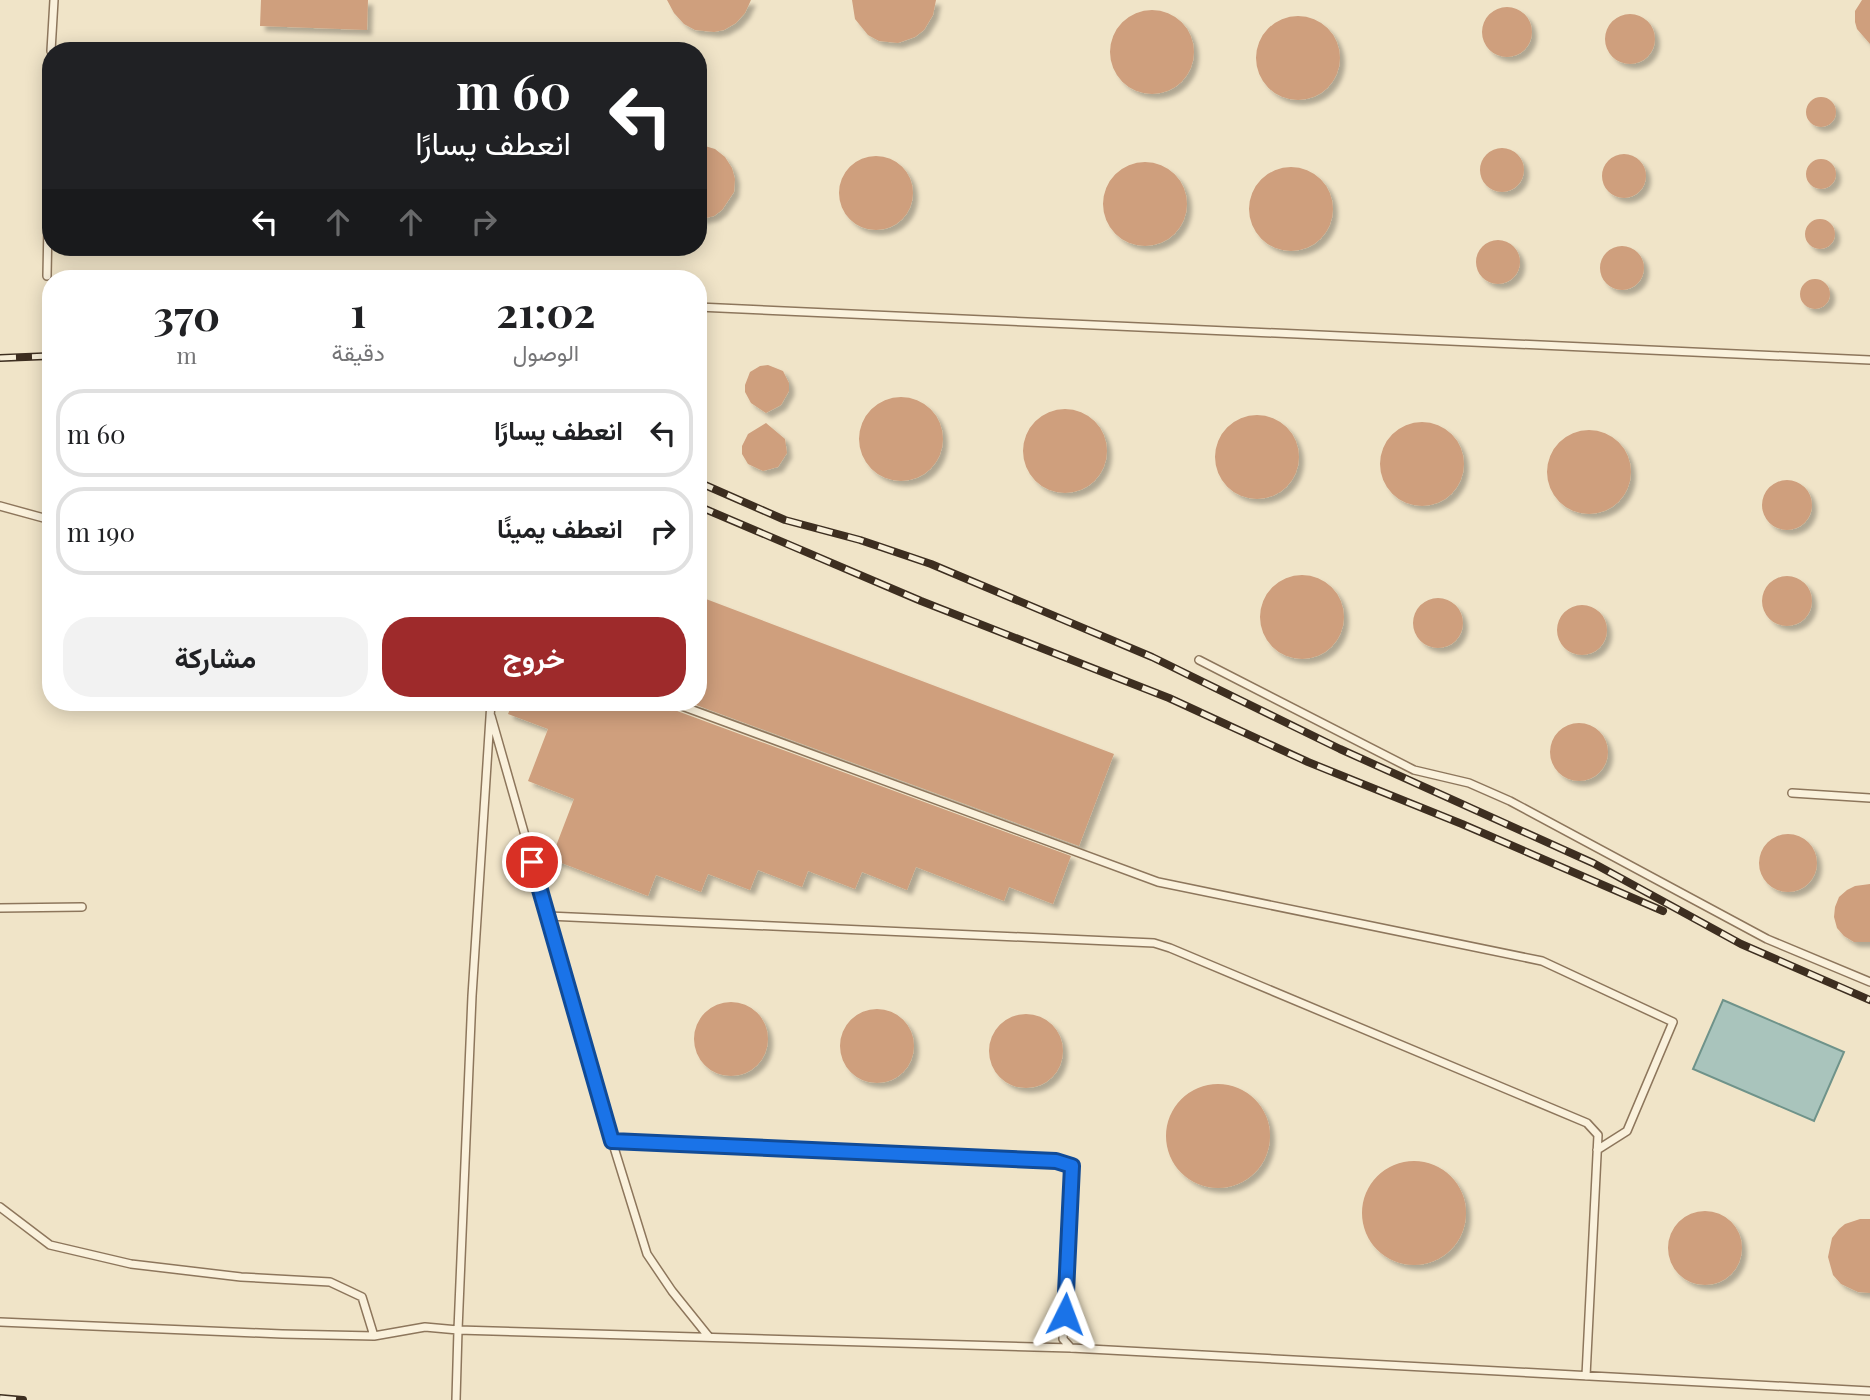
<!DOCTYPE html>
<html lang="ar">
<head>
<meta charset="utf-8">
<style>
	:root { --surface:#fff; --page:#f2f2f2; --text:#202124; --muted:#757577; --line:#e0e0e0; --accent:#9e2a2b }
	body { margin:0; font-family:"Playfair Display",Vazirmatn,serif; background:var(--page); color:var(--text); direction:rtl; height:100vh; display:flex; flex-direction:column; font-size:26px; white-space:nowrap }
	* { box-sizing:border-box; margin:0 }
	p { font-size:23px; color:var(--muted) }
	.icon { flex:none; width:38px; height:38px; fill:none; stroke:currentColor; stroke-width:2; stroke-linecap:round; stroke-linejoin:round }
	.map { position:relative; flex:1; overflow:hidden; direction:ltr }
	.side { position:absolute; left:42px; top:270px; width:665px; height:441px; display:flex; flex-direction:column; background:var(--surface); border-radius:28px; box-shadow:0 4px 18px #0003; direction:rtl }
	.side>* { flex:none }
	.banner { position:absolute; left:42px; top:42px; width:665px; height:214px; border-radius:28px; box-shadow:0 4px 18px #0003; direction:rtl; background:#202124; color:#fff; overflow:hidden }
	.pin { position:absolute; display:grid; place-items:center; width:60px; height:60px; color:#fff; margin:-30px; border:4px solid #fff; border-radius:50%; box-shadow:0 2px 7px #0007 }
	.me { position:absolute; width:77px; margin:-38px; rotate:3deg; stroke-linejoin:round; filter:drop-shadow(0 0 5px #0008) }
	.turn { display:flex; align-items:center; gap:24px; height:147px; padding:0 21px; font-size:32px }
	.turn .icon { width:91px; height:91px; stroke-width:2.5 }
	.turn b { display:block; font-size:49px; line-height:60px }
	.lanes { display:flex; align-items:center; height:66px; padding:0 21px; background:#0003; justify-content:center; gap:35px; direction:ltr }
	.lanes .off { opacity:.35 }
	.eta { display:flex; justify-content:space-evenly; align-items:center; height:119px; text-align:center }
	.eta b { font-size:42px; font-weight:700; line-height:49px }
	.button { display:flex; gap:14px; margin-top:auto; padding:14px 21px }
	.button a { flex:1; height:80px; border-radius:28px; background:var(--accent); color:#fff; font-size:28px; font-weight:700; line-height:80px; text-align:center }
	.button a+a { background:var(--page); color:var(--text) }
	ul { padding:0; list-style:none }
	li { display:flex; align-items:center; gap:21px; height:88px; margin:0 14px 10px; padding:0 7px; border:4px solid var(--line); border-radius:28px }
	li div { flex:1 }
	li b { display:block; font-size:26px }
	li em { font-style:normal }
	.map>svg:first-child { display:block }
	.water { fill:#a9c4bc; stroke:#6f938a; stroke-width:2 }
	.building { fill:#cf9f7d; filter:url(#shadow) }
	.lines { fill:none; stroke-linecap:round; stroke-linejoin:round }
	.service-casing { stroke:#8d765c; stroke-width:10 }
	.service { stroke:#faf1dc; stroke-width:7 }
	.rail-casing { stroke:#3d2e20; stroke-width:8 }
	.rail { stroke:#f7eed8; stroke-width:5; stroke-dasharray:16; stroke-linecap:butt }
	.route-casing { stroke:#114b97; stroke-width:18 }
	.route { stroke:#1a73e8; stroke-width:12 }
</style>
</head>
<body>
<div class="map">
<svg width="1870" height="1400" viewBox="0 0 1870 1400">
	<defs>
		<filter id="shadow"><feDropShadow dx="5" dy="5" stdDeviation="2" flood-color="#0004"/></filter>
	</defs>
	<rect width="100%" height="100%" fill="#f0e4c8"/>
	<path class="water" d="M1723 1000 1844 1052 1814 1121 1693 1069Z"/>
	<path class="building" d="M261 0H368L367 30 260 26Z
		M667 0H751L745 13 736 23 724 30 714 32 695 30 684 24 674 13Z
		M852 0H936L933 15 924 30 915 37 898 43 879 41 868 35 855 19Z
		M1862 0H1870V44L1857 29 1855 22V11Z
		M1482 32a25 25 0 1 1 50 0a25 25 0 1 1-50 0Z
		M1110 52a42 42 0 1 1 84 0a42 42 0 1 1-84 0Z
		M1605 39a25 25 0 1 1 50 0a25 25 0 1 1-50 0Z
		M1256 58a42 42 0 1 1 84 0a42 42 0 1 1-84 0Z
		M1806 112a15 15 0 1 1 30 0a15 15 0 1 1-30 0Z
		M698 144 715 149 725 157 732 168 735 179 734 192 722 210 714 216 698 220Z
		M1480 170a22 22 0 1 1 44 0a22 22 0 1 1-44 0Z
		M1602 176a22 22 0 1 1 44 0a22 22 0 1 1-44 0Z
		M839 193a37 37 0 1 1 74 0a37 37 0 1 1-74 0Z
		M1806 174a15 15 0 1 1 30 0a15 15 0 1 1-30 0Z
		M1103 204a42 42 0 1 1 84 0a42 42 0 1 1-84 0Z
		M1249 209a42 42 0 1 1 84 0a42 42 0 1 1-84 0Z
		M1805 234a15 15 0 1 1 30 0a15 15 0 1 1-30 0Z
		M1476 262a22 22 0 1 1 44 0a22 22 0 1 1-44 0Z
		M1600 268a22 22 0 1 1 44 0a22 22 0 1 1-44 0Z
		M1800 294a15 15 0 1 1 30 0a15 15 0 1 1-30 0Z
		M768 365 783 371 789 383V391L781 405 766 413 751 403 745 392V385L750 372 760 366Z
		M859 439a42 42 0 1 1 84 0a42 42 0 1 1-84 0Z
		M1023 451a42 42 0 1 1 84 0a42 42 0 1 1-84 0Z
		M1215 457a42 42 0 1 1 84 0a42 42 0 1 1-84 0Z
		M1380 464a42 42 0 1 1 84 0a42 42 0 1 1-84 0Z
		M766 423 785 439 787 453 778 467 763 471 748 464 742 454V446L748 434Z
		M1547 472a42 42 0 1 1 84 0a42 42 0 1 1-84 0Z
		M1762 505a25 25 0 1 1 50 0a25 25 0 1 1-50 0Z
		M1260 617a42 42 0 1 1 84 0a42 42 0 1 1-84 0Z
		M1762 601a25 25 0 1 1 50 0a25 25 0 1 1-50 0Z
		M698 596 1114 754 1079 846 688 702H698Z
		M1413 623a25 25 0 1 1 50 0a25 25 0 1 1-50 0Z
		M1557 630a25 25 0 1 1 50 0a25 25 0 1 1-50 0Z
		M513 702H665L669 708 1071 856 1053 904 1009 887 1004 901 916 867 907 890 862 872 855 889 808 871 802 887 758 870 750 890 708 874 701 892 656 875 648 896 551 859 574 799 528 781 548 729 508 714Z
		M1550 752a29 29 0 1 1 58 0a29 29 0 1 1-58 0Z
		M1759 863a29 29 0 1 1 58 0a29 29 0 1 1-58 0Z
		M1870 884V942H1854L1844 936 1837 928 1834 917 1835 907 1839 897 1847 890 1855 886Z
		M694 1039a37 37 0 1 1 74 0a37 37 0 1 1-74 0Z
		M840 1046a37 37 0 1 1 74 0a37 37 0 1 1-74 0Z
		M989 1051a37 37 0 1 1 74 0a37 37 0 1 1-74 0Z
		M1166 1136a52 52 0 1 1 104 0a52 52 0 1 1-104 0Z
		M1362 1213a52 52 0 1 1 104 0a52 52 0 1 1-104 0Z
		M1668 1248a37 37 0 1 1 74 0a37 37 0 1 1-74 0Z
		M1860 1219H1870V1293L1858 1292 1841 1284 1833 1275 1828 1257 1832 1238 1839 1229 1845 1224Z"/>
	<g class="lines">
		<g class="service-casing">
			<path id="service" d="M51 51 54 0
				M47 276 51 65
				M698 307 1870 360
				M0 506 51 520
				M1199 660 1414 770 1469 783 1510 801 1767 939 1870 982
				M491 702 472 996 458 1330 1071 1348 1870 1391
				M671 702 1158 882 1542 961 1673 1022 1627 1131 1597 1150
				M491 716 612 1141 647 1254 672 1291 709 1337
				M1792 793 1870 798
				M0 908 82 907
				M548 916 1154 943 1170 948 1587 1123 1598 1135 1586 1376
				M612 1141 1056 1161 1072 1166 1063 1339 1071 1348
				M0 1207 50 1245 131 1264 241 1277 330 1282 362 1297 374 1336
				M0 1322 282 1334 374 1336 425 1327 458 1330 456 1400"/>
		</g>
		<use href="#service" class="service"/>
		<g class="rail-casing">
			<path id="rail" d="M0 358 51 356
				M698 482 785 520 860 540 931 564 1152 657 1340 749 1593 863 1741 944 1870 1000
				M698 506 921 601 1169 698 1308 762 1462 824 1663 911
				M0 1398 23 1400"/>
		</g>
		<use href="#rail" class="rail"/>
	</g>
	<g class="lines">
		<g class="route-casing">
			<path id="route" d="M532 862 612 1141 1056 1161 1072 1166 1065 1314"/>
		</g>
		<use href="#route" class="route"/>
	</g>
</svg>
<div class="pin" style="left:532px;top:862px;background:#d93025"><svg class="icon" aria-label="arrive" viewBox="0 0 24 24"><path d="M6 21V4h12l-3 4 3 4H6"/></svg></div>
<svg class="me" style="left:1065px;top:1314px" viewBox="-20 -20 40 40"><path d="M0-17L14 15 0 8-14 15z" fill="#1a73e8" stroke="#fff" stroke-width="4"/></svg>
<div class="banner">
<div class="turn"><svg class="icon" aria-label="left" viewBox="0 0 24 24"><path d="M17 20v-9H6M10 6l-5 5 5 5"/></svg><div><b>60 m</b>انعطف يسارًا</div></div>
<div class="lanes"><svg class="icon" aria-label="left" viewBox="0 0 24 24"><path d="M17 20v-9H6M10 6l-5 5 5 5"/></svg><svg class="icon off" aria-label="ahead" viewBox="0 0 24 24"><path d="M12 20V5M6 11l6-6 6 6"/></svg><svg class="icon off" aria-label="ahead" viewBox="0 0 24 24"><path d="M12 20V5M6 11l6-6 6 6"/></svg><svg class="icon off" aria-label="right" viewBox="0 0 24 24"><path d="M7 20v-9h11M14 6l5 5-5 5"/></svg></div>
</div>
<section class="side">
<div class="eta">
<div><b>21:02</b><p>الوصول</p></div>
<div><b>1</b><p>دقيقة</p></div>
<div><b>370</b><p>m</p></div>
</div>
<ul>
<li><svg class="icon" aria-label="left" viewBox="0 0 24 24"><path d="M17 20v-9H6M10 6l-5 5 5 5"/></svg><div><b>انعطف يسارًا</b></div><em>60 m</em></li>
<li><svg class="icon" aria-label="right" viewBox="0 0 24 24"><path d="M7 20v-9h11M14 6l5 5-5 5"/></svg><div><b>انعطف يمينًا</b></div><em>190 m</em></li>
</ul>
<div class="button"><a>خروج</a><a>مشاركة</a></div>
</section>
</div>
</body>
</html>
